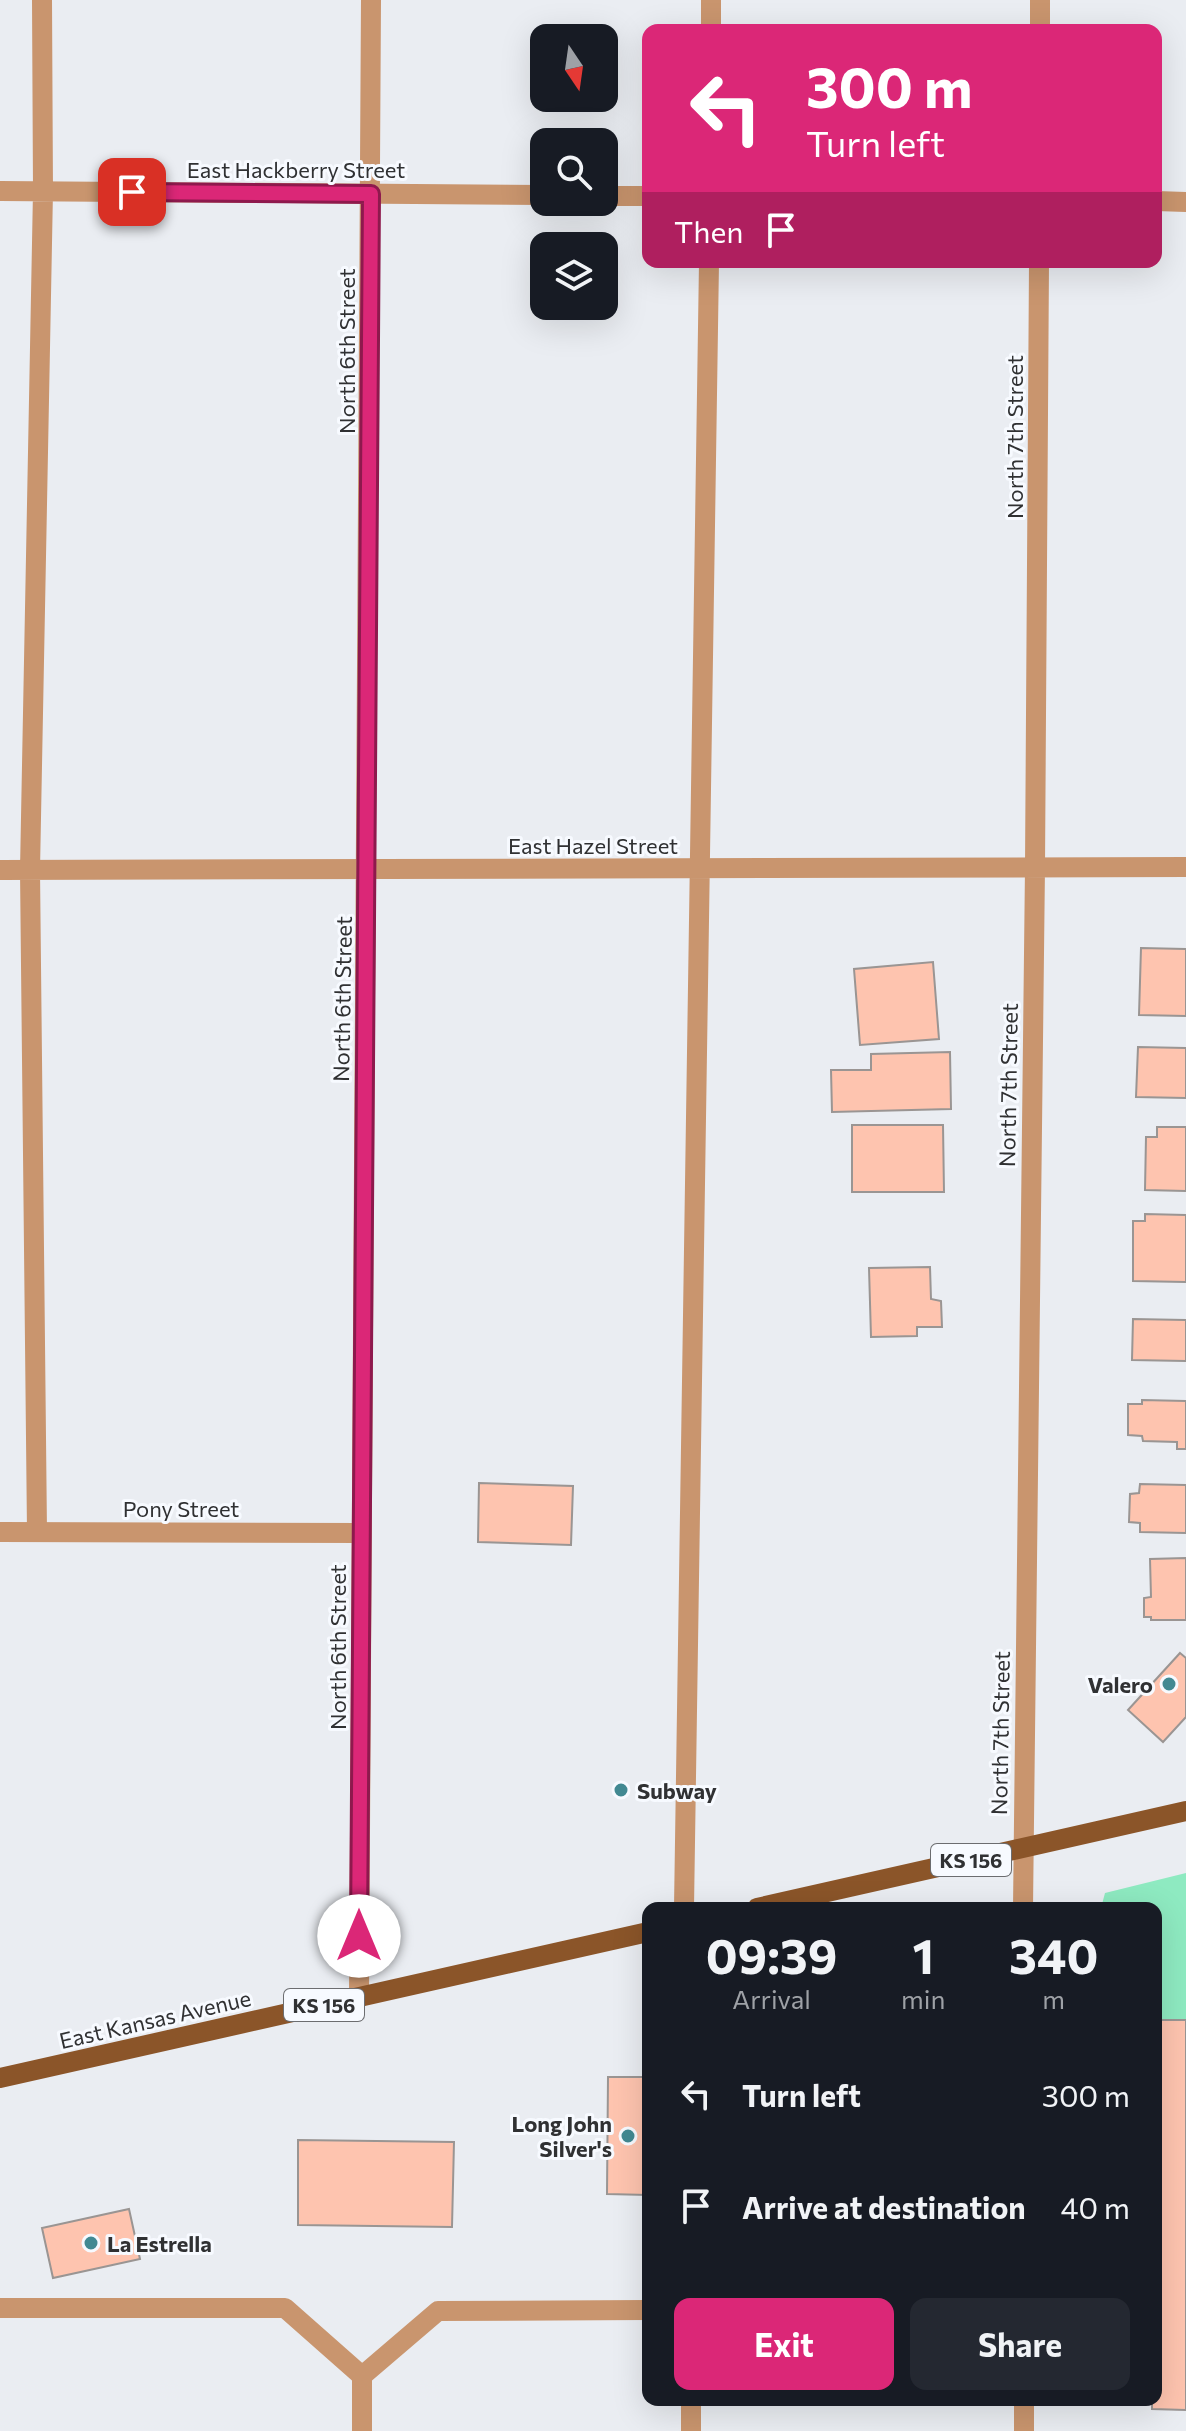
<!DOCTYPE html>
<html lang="en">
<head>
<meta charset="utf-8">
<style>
	:root { --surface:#171b24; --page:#242831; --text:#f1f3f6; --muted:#9ea1a6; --accent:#db2777 }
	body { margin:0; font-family:Commissioner,sans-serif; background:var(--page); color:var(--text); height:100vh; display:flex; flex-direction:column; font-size:30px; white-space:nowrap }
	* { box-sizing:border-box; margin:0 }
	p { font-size:26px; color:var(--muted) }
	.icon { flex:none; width:44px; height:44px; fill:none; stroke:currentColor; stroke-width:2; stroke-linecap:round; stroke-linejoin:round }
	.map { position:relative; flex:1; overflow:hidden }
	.panel { position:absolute; left:642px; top:1902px; width:520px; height:504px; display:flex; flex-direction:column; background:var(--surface); border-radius:16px; box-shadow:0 8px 32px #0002 }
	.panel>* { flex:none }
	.top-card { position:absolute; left:642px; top:24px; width:520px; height:244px; border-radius:16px; box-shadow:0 8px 32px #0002; background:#db2777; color:#fff; overflow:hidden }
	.needle { width:52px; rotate:167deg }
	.controls { position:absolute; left:530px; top:24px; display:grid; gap:16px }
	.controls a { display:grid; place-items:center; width:88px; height:88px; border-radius:16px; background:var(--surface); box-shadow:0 8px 32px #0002; font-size:40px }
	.pin { position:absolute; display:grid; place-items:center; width:68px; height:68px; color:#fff; margin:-34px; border-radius:16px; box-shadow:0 4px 12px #0006 }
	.me { position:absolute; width:88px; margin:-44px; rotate:0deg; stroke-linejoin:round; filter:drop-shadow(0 0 6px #0008) }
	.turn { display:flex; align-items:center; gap:28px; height:168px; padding:0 32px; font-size:36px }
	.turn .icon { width:104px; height:104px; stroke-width:2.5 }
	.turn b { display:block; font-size:56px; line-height:68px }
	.then { display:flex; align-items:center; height:76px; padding:0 32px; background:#0003; gap:16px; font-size:30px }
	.eta { display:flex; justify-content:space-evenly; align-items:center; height:136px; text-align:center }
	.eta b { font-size:48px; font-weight:700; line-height:56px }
	.primary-button { display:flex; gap:16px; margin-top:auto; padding:16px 32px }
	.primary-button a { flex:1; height:92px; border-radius:16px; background:var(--accent); color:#fff; font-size:32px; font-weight:700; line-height:92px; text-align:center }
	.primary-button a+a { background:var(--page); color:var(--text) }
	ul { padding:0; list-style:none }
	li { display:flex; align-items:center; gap:24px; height:112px; padding:0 32px }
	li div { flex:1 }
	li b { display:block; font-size:30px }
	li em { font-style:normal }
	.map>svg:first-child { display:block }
	.green { fill:#8eeac1 }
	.building { fill:#fec4af; stroke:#9a9593; stroke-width:2 }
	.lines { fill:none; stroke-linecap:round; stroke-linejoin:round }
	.minor { stroke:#c9956e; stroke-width:20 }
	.major { stroke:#8b5529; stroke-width:20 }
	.route-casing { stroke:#8e194d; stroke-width:20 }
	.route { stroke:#db2777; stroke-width:14 }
	.poi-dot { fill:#428992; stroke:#f7faff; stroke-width:3 }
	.labels { text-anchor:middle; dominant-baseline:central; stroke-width:6; stroke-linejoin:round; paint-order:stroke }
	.shield { fill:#f7faff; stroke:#6c6d70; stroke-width:2 }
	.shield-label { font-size:20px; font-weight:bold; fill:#303133 }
	.street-label { font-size:22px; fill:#303133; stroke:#f7faff }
	.poi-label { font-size:22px; font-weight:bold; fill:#303133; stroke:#f7faff; text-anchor:end }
</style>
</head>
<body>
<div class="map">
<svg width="1186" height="2431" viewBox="0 0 1186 2431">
	<rect width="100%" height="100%" fill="#eaedf2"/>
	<path class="green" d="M1186 1873V2020H1156V1908H1101L1105 1893Z"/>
	<path class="building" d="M1141 948 1186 949V1016L1139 1015Z
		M933 962 939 1039 860 1045 854 969Z
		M1138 1047 1186 1048V1098L1136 1097Z
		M950 1052 951 1109 832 1112 831 1070H871V1054Z
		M852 1125H943L944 1192H852Z
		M1157 1127H1186V1191L1145 1190 1146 1137H1157Z
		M1145 1214 1186 1215V1282L1133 1281V1221H1145Z
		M930 1267 931 1299 941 1301 942 1327H917V1336L871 1337 869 1268Z
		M1133 1319 1186 1320V1361L1132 1360Z
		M1142 1400 1186 1401V1449H1177V1442L1143 1441 1142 1436 1128 1435V1404H1142Z
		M479 1483 573 1486 571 1545 478 1542Z
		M1140 1484 1186 1485V1533L1140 1532V1523L1129 1522 1130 1494 1139 1493Z
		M1186 1558V1620H1151V1617H1144V1598L1151 1597 1150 1559Z
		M1180 1653 1186 1658V1717L1163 1742 1128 1710Z
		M1156 2020H1186V2410L1152 2409V2400H1156Z
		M608 2077H648V2195L607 2194Z
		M298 2140 454 2142 452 2227 298 2225Z
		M129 2209 140 2259 53 2278 42 2228Z"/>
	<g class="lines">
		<path class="minor" d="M711 30V0
			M1040 30V0
			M0 191 544 195
			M604 196H648
			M1156 201 1186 202
			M0 870 1186 867
			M0 1532 361 1533
			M37 1532 30 870 43 191 42 0
			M684 1908 709 262
			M1023 1908 1035 867 1039 262
			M359 1998 371 0
			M0 2308H285L362 2376 438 2311 648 2310
			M1024 2400V2431
			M362 2431V2376
			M691 2431V2400"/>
		<path class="major" d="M757 1908 1186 1811
			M0 2078 648 1932"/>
	</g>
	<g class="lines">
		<g class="route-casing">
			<path id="route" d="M132 192 371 194 359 1936"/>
		</g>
		<use href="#route" class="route"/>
	</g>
	<g class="poi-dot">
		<circle cx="1169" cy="1684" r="8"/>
		<circle cx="621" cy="1790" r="8"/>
		<circle cx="628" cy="2136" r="8"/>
		<circle cx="91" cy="2243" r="8"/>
	</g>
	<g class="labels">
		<g class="shield">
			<rect x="931" y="1844" width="80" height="32" rx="6"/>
			<rect x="284" y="1989" width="80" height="32" rx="6"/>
		</g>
		<g class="shield-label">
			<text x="971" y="1860">KS 156</text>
			<text x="324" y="2005">KS 156</text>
		</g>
		<g class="street-label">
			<text x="296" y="169">East Hackberry Street</text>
			<text transform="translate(346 351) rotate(-90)">North 6th Street</text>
			<text transform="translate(1014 437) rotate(-90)">North 7th Street</text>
			<text x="593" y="845">East Hazel Street</text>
			<text transform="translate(342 999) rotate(-89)">North 6th Street</text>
			<text transform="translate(1008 1085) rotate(-89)">North 7th Street</text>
			<text x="181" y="1508">Pony Street</text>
			<text transform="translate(337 1647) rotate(-90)">North 6th Street</text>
			<text transform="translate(1000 1733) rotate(-89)">North 7th Street</text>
			<text transform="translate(155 2019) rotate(-13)">East Kansas Avenue</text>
		</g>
		<g class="poi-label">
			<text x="1153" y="1684">Valero</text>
			<text x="637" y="1790" text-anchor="start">Subway</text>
			<text x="612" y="2123">Long John<tspan x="612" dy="25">Silver's</tspan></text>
			<text x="107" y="2243" text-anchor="start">La Estrella</text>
		</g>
	</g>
</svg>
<div class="controls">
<a><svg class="needle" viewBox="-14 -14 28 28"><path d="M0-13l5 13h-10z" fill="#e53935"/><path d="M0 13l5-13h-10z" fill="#9ea1a6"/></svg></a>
<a><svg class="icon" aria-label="search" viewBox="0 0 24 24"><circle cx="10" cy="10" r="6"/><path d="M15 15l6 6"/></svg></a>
<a><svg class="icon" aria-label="layers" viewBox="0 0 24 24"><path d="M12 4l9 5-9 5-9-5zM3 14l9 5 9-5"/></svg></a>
</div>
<div class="pin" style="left:132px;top:192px;background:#d93025"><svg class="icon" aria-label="arrive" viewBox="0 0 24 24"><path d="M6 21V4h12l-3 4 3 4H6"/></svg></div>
<svg class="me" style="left:359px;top:1936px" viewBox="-20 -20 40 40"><circle r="19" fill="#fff"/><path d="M0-13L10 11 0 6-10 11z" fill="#db2777"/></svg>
<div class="top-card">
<div class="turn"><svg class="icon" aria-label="left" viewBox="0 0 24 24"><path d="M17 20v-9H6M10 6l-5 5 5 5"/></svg><div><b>300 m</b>Turn left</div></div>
<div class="then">Then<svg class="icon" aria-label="arrive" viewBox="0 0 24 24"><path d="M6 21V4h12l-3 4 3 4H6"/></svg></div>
</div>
<section class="panel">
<div class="eta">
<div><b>09:39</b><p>Arrival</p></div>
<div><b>1</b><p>min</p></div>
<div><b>340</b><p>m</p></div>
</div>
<ul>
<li><svg class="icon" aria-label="left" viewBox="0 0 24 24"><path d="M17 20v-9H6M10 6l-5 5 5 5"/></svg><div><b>Turn left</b></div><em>300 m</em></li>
<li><svg class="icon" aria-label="arrive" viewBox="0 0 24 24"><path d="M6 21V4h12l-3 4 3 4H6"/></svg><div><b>Arrive at destination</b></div><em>40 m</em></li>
</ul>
<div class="primary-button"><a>Exit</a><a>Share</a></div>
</section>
</div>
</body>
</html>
